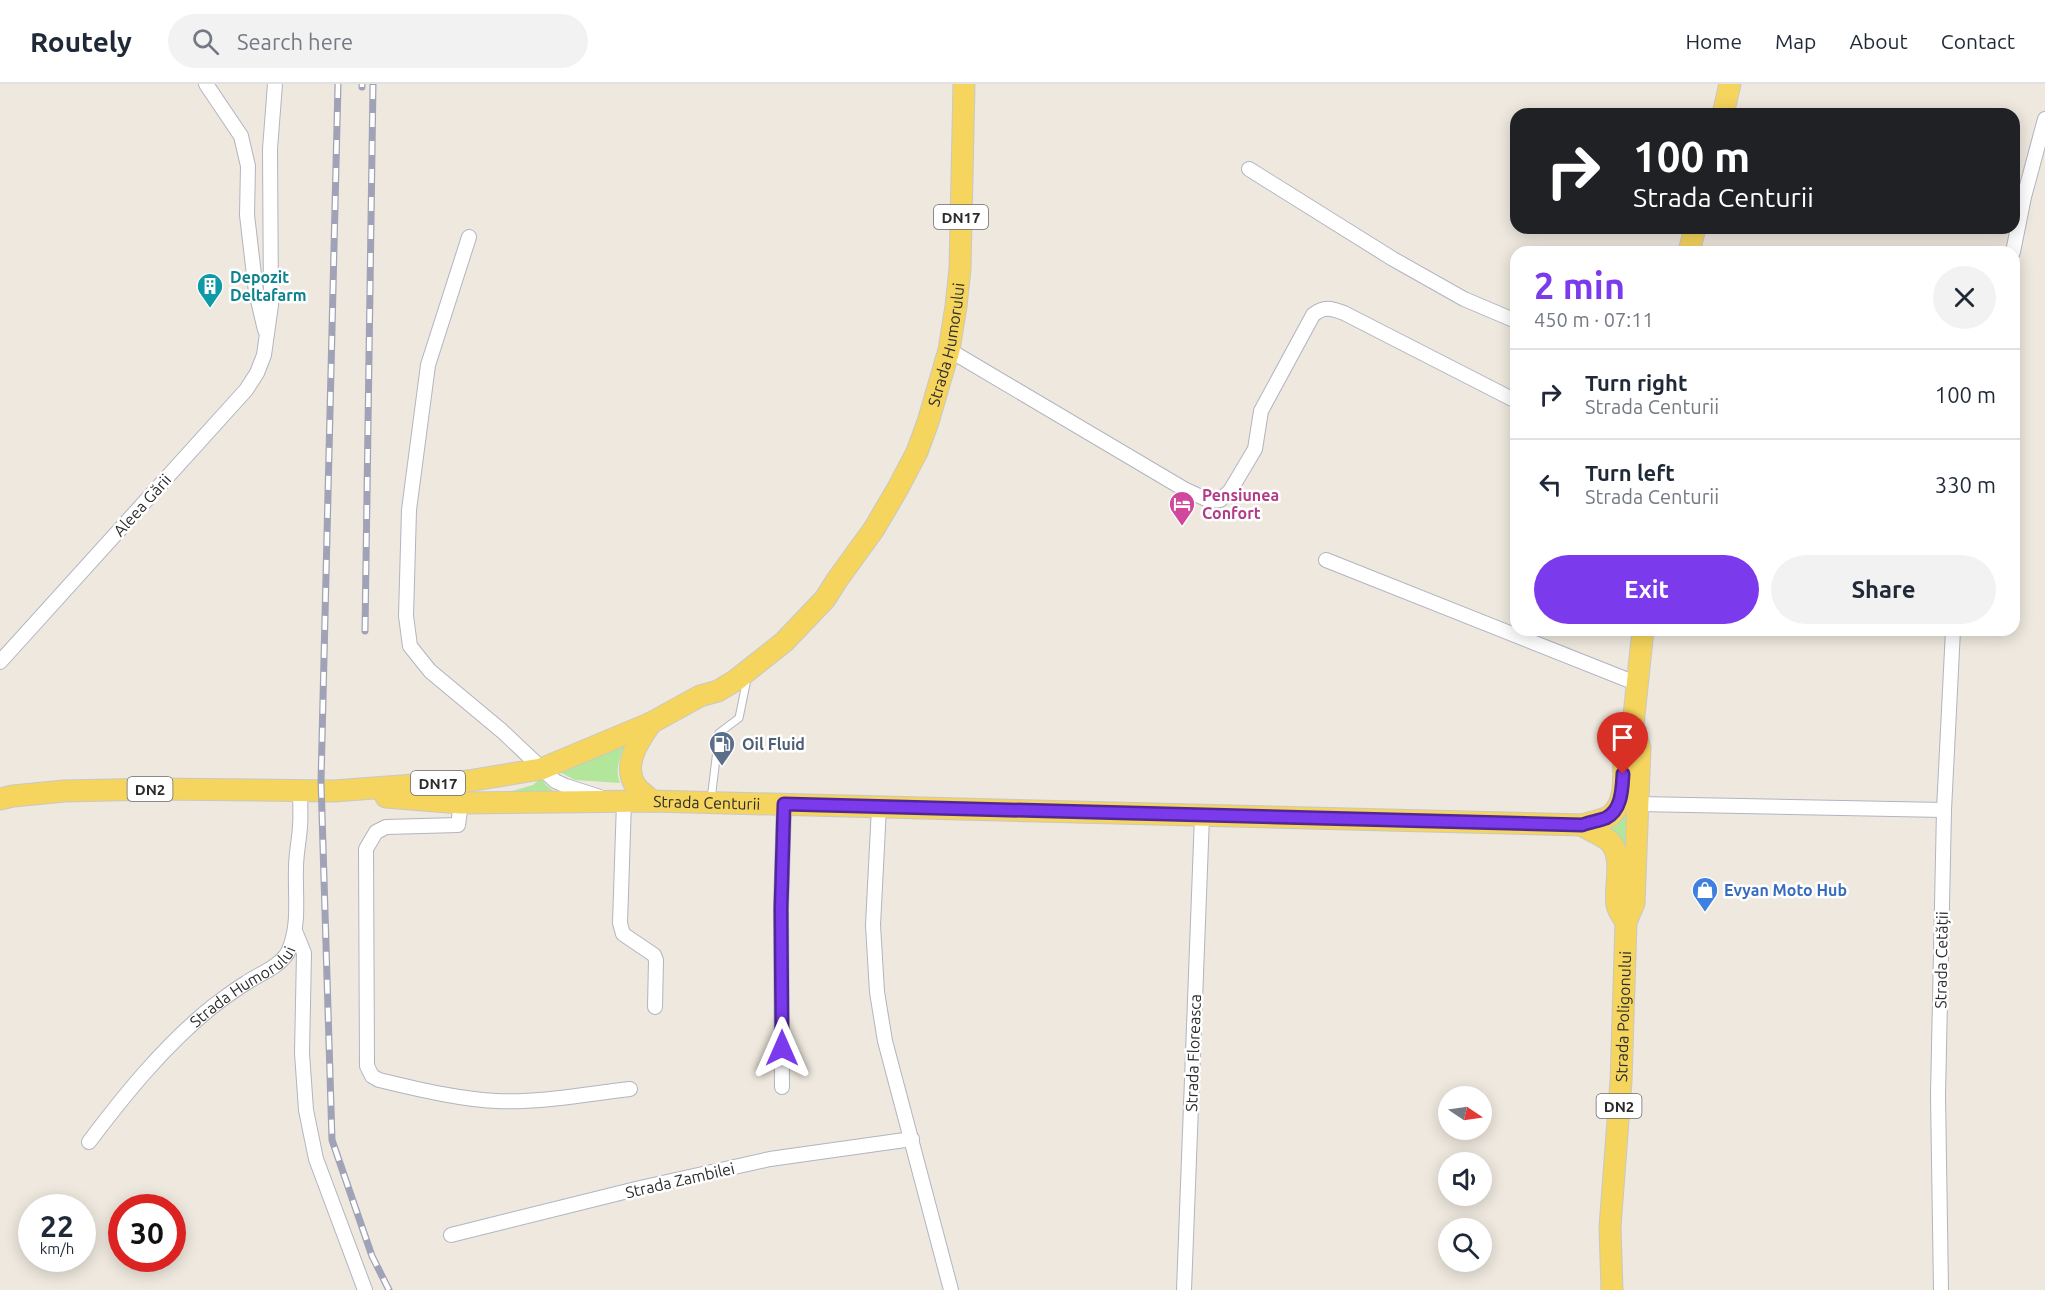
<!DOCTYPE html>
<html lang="en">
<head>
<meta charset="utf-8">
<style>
	:root { --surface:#fff; --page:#f2f2f3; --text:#1f2937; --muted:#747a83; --line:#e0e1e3; --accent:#7c3aed }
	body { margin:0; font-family:Ubuntu,sans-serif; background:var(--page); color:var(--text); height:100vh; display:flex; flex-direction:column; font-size:22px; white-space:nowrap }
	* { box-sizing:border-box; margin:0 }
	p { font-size:20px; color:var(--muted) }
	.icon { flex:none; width:33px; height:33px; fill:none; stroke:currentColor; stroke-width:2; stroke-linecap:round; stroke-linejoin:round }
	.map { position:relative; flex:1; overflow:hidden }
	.drawer { position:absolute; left:1510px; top:162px; width:510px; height:390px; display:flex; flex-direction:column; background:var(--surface); border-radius:18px; box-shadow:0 3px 15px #0003 }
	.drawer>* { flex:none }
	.top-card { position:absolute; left:1510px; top:24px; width:510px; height:126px; border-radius:18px; box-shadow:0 3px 15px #0003; background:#202124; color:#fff; overflow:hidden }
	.needle { width:39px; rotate:103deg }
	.fabs { position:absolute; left:1438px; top:1002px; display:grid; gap:12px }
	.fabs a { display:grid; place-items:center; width:54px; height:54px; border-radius:50%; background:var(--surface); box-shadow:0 3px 15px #0003; font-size:30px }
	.speed { position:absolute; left:18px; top:1110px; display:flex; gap:12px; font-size:30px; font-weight:700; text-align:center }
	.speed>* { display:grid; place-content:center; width:78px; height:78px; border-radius:50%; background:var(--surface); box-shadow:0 3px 15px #0003; line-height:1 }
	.speed small { font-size:15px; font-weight:400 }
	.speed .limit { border:9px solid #d22; background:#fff; color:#111 }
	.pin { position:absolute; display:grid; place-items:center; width:51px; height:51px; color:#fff; margin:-62px -26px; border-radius:50% 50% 50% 0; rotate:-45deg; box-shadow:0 0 6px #0007 }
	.pin .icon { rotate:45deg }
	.me { position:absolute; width:66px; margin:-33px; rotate:0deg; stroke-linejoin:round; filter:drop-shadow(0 0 4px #0008) }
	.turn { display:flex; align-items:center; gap:21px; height:126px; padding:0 24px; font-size:27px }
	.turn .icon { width:78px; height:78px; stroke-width:2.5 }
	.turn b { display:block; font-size:42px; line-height:51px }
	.round { display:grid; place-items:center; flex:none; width:63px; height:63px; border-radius:32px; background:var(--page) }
	.summary { display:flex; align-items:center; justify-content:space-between; height:102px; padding:0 24px }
	h1 { font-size:36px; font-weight:700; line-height:45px; color:var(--accent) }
	.primary-button { display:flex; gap:12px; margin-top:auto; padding:12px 24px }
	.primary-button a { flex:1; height:69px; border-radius:36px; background:var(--accent); color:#fff; font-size:24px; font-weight:700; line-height:69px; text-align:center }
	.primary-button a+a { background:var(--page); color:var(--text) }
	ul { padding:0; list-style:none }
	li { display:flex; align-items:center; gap:18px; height:90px; padding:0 24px; border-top:2px solid var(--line) }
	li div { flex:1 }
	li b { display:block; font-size:22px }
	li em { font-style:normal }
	header { display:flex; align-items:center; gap:36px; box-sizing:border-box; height:84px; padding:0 30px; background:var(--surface); border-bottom:2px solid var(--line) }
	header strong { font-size:28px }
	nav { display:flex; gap:33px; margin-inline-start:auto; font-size:21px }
	.search { width:420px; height:54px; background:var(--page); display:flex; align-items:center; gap:15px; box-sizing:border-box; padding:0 21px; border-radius:33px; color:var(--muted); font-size:22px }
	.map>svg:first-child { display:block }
	.green { fill:#b2e69a }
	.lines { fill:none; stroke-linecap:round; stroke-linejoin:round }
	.lane-casing { stroke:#b2b4c0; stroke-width:9 }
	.street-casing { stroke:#b2b4c0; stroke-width:16 }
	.primary-casing { stroke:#c8c8c8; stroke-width:23 }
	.lane { stroke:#fff; stroke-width:7 }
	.street { stroke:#fff; stroke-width:14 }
	.primary { stroke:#f5d55d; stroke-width:21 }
	.rail-casing { stroke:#a0a3b7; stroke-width:7 }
	.rail { stroke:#fff; stroke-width:4.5; stroke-dasharray:14; stroke-linecap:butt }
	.route-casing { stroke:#51269a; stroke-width:15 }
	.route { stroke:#7c3aed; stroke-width:10 }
	.labels { text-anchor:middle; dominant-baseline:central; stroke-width:5; stroke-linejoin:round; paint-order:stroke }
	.shield { fill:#fff; stroke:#6b6b6b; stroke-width:1.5 }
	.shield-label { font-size:15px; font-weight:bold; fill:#2c2c2c }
	.culture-label { font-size:16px; font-weight:bold; fill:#0d838f; stroke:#fff; text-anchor:start }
	.street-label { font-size:16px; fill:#2c2c2c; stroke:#fff }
	.hotel-label { font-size:16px; font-weight:bold; fill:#b23c85; stroke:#fff; text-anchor:start }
	.service-label { font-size:16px; font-weight:bold; fill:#4e5e75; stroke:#fff; text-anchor:start }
	.shop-label { font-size:16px; font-weight:bold; fill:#366cbe; stroke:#fff; text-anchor:start }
</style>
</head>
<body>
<header>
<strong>Routely</strong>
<div class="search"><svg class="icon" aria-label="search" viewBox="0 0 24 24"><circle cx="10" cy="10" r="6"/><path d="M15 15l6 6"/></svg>Search here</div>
<nav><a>Home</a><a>Map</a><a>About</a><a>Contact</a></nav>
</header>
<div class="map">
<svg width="2045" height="1206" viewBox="0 0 2045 1206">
	<rect width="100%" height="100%" fill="#eee8de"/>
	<path class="green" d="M627 657C621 670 614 684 620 699L575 696 554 685Z
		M541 694 546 701 556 709 509 708 533 701Z
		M1627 726V812C1626 791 1631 750 1605 742L1621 736Z"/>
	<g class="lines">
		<g class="lane-casing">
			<path id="lane" d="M711 716 719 649 739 634 747 595"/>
		</g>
		<g class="street-casing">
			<g id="street">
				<path d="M206 0 241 52 248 82 247 131 256 208 265 246"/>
				<path d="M1249 85 1393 175 1464 215 1516 237"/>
				<path d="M469 153 428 281 409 426 406 532 410 562 430 587 502 647 555 697 566 702 600 713"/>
				<path d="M2013 168 2024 113 2045 35"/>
				<path d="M949 266 1184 405 1208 416H1220L1230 407 1255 365 1261 327 1313 231C1324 222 1331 224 1344 229L1516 317"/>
				<path d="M1326 476 1638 600"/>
				<path d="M0 578 246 306 257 289 264 271 271 221 270 65 275 0"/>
				<path d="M624 718 620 839 623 850 654 871 656 876 655 923"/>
				<path d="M461 719 458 741 386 743 376 748 366 765 367 982 372 992 379 996C418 1005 457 1015 497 1017 541 1019 586 1010 630 1005"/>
				<path d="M1638 720 1944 726"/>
				<path d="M879 723 873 841 877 908 885 957 951 1206"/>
				<path d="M295 847 304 869 302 969 306 1026 316 1075 365 1206"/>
				<path d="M782 1003 781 824 784 720"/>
				<path id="s1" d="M89 1058C125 1010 165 961 212 923 223 915 234 906 246 899 259 890 282 882 289 866 300 839 295 813 296 784 296 770 299 757 300 743 301 731 300 719 300 707"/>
				<path d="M451 1151 640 1104 770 1075 912 1055"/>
				<path d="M1184 1206 1202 732"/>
				<path d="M1941 1206 1938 1011 1944 726 1953 546"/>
			</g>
		</g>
		<g class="primary-casing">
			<g id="primary">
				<path d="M1723 30 1730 0"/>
				<path d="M1689 168 1695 144"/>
				<path d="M651 639C640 655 622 680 635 701 639 707 647 712 652 717"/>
				<path id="s2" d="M386 713 461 719 652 717 1582 741C1592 737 1606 737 1613 729 1630 712 1620 680 1626 659 1628 653 1631 647 1633 641"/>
				<path id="s3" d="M0 715 13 712 64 707 156 705 334 707 468 697 541 685 651 639 700 612 718 607 736 596 784 558 825 515 837 496 874 445 898 404 917 368 928 338 949 266 956 222 960 185 964 0"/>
				<path d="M1582 741C1591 748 1604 751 1611 759 1624 776 1614 802 1617 821 1618 827 1623 833 1626 838"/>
				<path id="s4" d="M1612 1206 1610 1143 1621 997 1626 838 1634 819 1640 664 1633 641 1643 546"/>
			</g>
		</g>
		<use href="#lane" class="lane"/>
		<use href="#street" class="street"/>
		<use href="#primary" class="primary"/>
		<g class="rail-casing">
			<path id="rail" d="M338 0 321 697 332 1056 372 1172 389 1206
				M362 3V0
				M365 547 373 0"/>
		</g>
		<use href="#rail" class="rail"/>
	</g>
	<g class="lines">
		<g class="route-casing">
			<path id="route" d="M782 964 781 824 784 720 1582 741C1590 738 1598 737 1606 734 1622 726 1622 705 1623 690"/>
		</g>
		<use href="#route" class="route"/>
	</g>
	<defs>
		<g id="building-pin" transform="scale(1.35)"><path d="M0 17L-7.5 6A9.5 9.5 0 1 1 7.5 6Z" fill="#0f9aa8" stroke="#fff"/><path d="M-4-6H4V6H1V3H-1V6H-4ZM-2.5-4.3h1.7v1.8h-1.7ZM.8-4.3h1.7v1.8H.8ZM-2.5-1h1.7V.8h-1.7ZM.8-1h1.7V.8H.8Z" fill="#fff"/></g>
		<g id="hotel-pin" transform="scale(1.35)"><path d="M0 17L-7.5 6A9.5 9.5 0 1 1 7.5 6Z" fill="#d1479c" stroke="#fff"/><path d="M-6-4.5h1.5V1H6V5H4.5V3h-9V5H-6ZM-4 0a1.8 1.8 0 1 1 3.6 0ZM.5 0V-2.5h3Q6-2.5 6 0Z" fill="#fff"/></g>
		<g id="fuel-pin" transform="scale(1.35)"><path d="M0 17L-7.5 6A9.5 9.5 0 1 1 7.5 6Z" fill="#5c6f8a" stroke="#fff"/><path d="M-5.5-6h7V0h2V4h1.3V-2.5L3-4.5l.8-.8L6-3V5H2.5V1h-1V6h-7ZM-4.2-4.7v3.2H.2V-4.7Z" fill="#fff"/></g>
		<g id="shop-pin" transform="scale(1.35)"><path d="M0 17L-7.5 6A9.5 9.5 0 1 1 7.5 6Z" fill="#3f7fe0" stroke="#fff"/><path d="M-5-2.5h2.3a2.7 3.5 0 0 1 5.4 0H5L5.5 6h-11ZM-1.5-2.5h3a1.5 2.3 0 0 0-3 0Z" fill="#fff"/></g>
	</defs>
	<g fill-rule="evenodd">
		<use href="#building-pin" x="210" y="202"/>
		<use href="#hotel-pin" x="1182" y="420"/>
		<use href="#fuel-pin" x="722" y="660"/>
		<use href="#shop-pin" x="1705" y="806"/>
	</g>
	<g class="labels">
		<g class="shield">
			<rect x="934" y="121" width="54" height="24" rx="4.5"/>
			<rect x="411" y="687" width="54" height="24" rx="4.5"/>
			<rect x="127.5" y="693" width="45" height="24" rx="4.5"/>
			<rect x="1596.5" y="1010" width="45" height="24" rx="4.5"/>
		</g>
		<g class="shield-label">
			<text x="961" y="133">DN17</text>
			<text x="438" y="699">DN17</text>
			<text x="150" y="705">DN2</text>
			<text x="1619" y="1022">DN2</text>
		</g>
		<g class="culture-label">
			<text x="230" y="193">Depozit<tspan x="230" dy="18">Deltafarm</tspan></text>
		</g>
		<g class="street-label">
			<text stroke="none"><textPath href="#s3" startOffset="1164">Strada Humorului</textPath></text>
			<text transform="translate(142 421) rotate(-48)">Aleea Gării</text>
			<text stroke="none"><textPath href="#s2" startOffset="321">Strada Centurii</textPath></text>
			<text transform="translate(1941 876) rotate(-89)">Strada Cetății</text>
			<text stroke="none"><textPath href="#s1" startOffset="220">Strada Humorului</textPath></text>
			<text stroke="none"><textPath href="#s4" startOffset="274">Strada Poligonului</textPath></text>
			<text transform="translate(1193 969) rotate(-88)">Strada Floreasca</text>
			<text transform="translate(680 1096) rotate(-13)">Strada Zambilei</text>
		</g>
		<g class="hotel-label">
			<text x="1202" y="411">Pensiunea<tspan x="1202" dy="18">Confort</tspan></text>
		</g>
		<g class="service-label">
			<text x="742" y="660">Oil Fluid</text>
		</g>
		<g class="shop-label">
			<text x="1724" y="806">Evyan Moto Hub</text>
		</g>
	</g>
</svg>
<div class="fabs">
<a><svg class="needle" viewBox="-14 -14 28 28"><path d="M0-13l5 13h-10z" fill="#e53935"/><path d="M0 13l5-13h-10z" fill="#747a83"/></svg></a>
<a><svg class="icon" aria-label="sound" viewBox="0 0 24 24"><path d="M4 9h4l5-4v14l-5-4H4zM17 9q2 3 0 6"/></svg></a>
<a><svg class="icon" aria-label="search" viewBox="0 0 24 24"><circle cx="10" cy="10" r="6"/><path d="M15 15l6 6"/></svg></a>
</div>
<div class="speed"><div>22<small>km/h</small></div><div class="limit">30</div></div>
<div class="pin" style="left:1623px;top:690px;background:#d93025"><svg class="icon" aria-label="arrive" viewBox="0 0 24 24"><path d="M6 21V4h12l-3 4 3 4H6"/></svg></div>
<svg class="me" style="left:782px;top:964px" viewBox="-20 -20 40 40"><path d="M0-17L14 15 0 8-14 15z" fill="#7c3aed" stroke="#fff" stroke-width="4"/></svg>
<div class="top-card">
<div class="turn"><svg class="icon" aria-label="right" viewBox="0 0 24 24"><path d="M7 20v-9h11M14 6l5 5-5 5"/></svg><div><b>100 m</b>Strada Centurii</div></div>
</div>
<section class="drawer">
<div class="summary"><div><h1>2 min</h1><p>450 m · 07:11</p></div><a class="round"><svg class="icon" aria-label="close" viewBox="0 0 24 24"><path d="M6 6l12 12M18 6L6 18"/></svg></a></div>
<ul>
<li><svg class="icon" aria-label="right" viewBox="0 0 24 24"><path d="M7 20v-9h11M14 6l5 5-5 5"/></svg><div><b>Turn right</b><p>Strada Centurii</p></div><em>100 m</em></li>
<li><svg class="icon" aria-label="left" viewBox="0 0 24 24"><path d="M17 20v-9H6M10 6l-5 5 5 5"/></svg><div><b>Turn left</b><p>Strada Centurii</p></div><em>330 m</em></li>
</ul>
<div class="primary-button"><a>Exit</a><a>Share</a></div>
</section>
</div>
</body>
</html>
